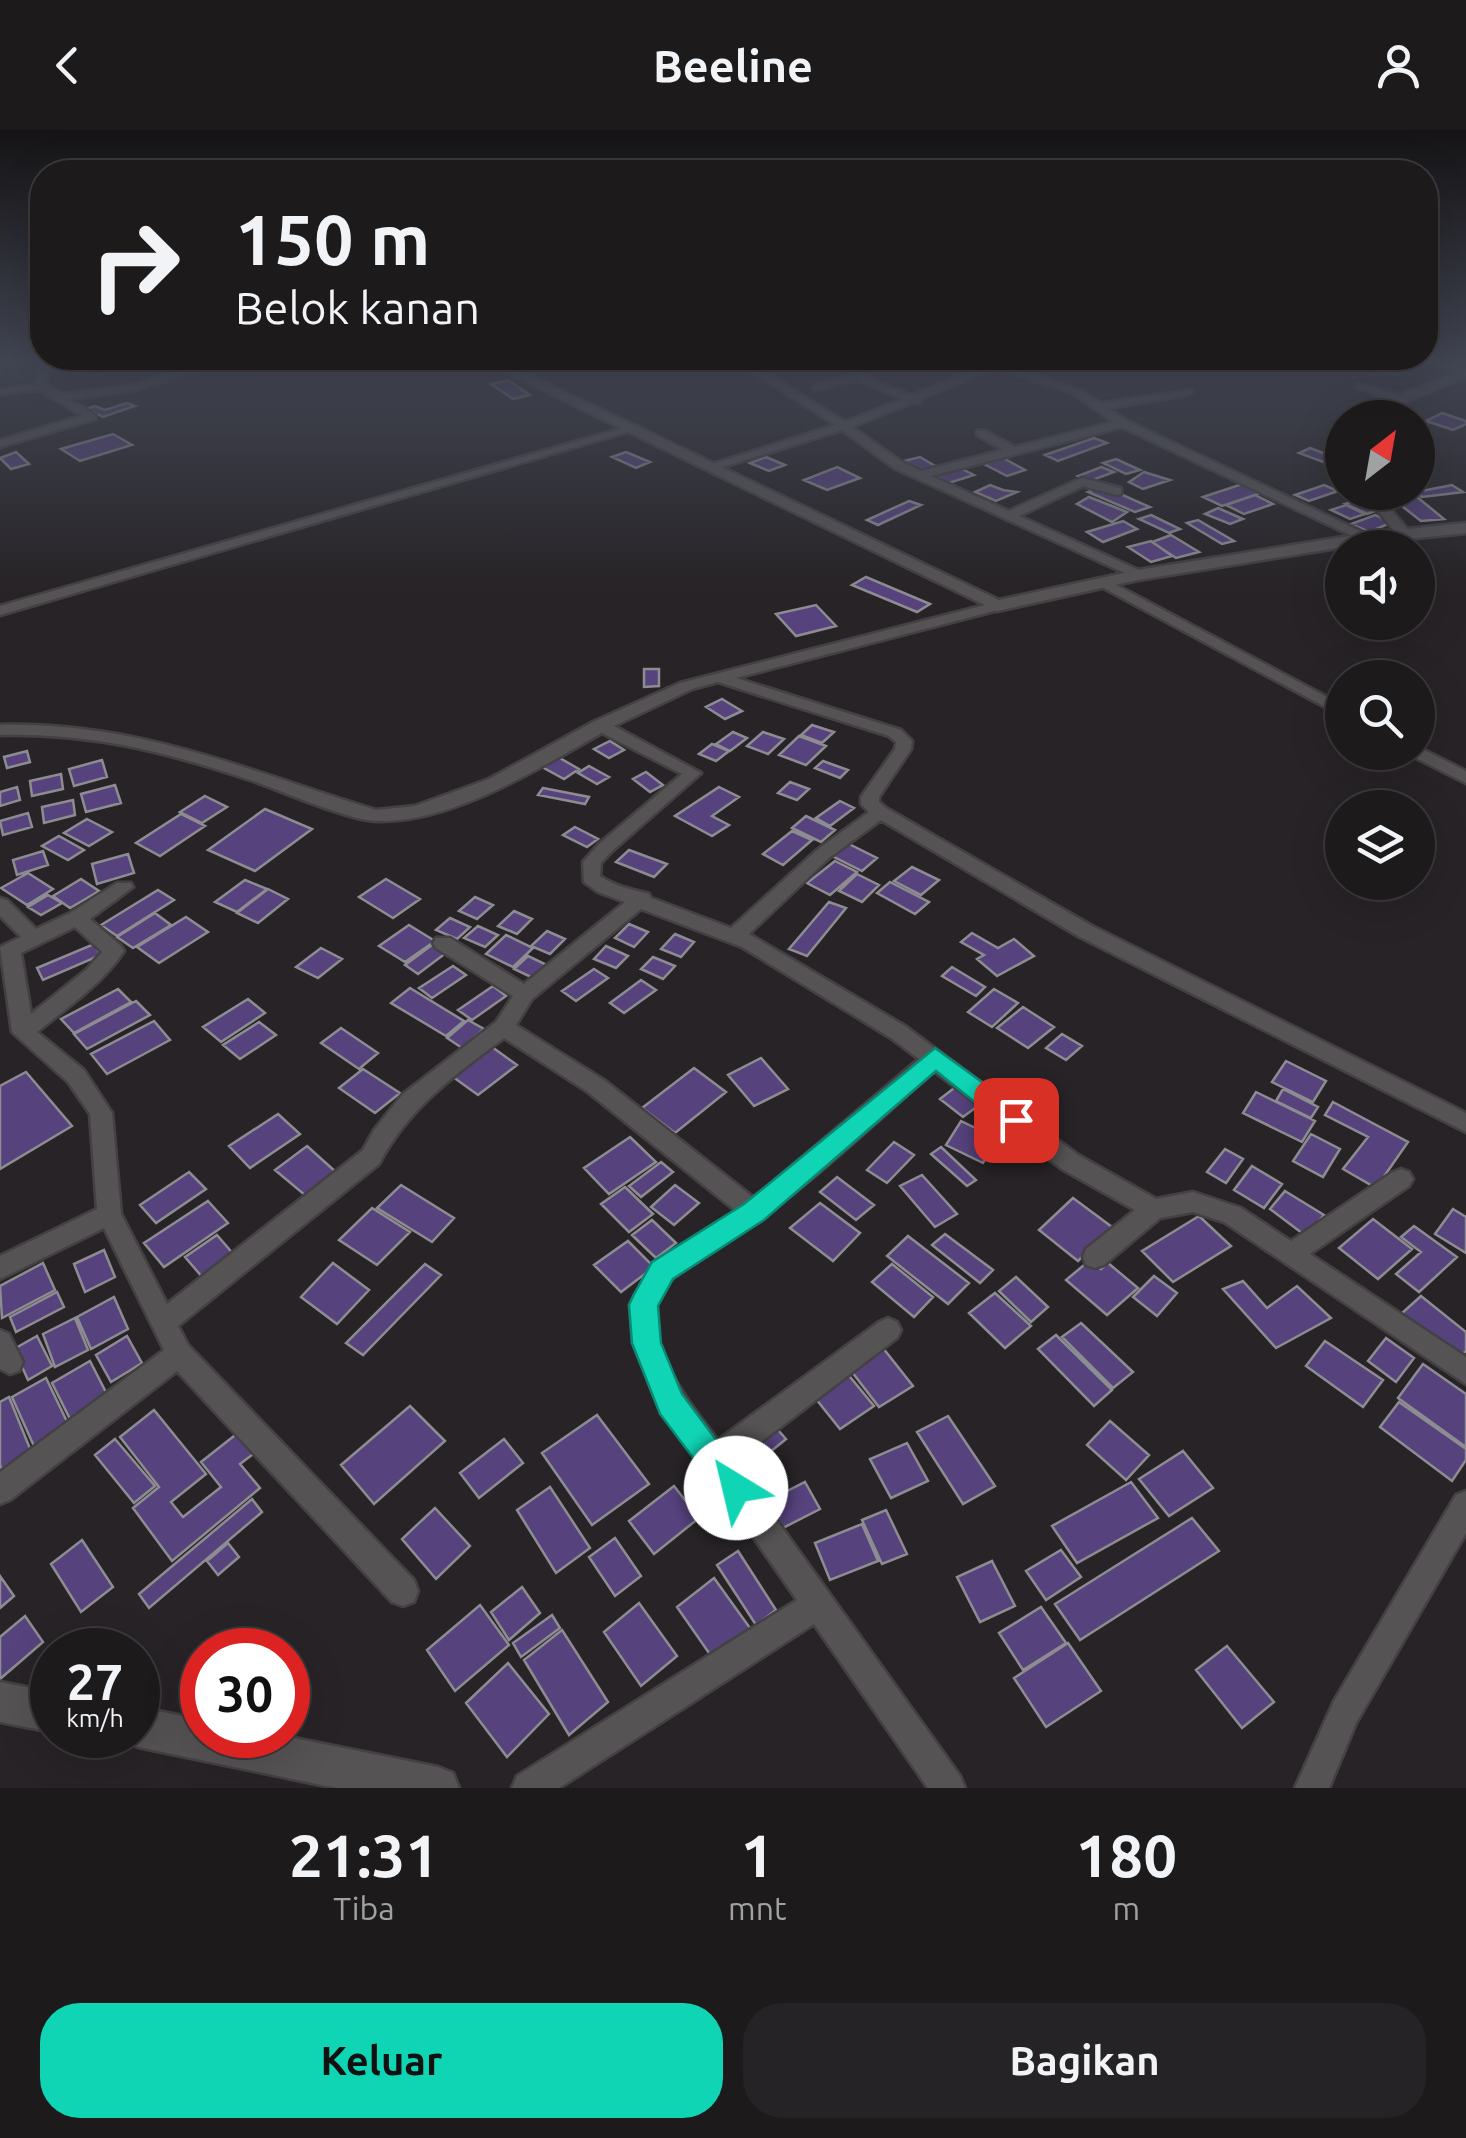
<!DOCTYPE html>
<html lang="id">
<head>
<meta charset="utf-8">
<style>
	:root { --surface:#1d1a1c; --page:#252325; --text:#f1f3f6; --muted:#a0a1a3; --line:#3b383b; --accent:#10d5b4 }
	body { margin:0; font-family:Ubuntu,sans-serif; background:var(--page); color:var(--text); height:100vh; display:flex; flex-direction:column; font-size:38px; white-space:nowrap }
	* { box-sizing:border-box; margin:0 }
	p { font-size:32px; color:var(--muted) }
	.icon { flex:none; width:55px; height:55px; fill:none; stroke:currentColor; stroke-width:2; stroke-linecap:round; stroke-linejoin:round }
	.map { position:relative; height:1658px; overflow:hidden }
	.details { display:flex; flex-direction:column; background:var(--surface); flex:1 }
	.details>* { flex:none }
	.top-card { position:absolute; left:30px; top:30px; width:1408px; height:210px; border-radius:40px; box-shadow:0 10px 40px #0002,0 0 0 2px var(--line); background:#1d1a1c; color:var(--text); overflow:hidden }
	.needle { width:65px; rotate:31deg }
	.tools { position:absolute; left:1325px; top:270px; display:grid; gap:20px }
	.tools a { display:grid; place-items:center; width:110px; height:110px; border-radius:50%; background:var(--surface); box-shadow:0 10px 40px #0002,0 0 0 2px var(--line); font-size:50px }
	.speed { position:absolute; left:30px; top:1498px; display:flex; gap:20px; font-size:50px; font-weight:700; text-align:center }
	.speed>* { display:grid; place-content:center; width:130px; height:130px; border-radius:50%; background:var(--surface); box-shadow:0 10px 40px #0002,0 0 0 2px var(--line); line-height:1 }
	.speed small { font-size:25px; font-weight:400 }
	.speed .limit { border:15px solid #d22; background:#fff; color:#111 }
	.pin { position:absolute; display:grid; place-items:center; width:85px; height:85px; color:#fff; margin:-42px; border-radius:20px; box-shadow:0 5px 15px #0006 }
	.me { position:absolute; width:110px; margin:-55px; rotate:324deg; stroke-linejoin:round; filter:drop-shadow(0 0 8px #0008) }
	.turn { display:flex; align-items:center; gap:35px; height:210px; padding:0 40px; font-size:45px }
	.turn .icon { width:130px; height:130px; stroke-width:2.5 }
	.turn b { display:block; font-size:70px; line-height:85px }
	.eta { display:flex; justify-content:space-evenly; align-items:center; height:170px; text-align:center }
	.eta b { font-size:60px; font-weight:700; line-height:70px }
	.cta { display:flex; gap:20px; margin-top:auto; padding:20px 40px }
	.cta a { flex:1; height:115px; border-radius:40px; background:var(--accent); color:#111; font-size:40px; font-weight:700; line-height:115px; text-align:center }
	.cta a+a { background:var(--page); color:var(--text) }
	header { display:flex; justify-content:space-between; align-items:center; height:130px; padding:0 40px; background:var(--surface); font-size:45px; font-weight:700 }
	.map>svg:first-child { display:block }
	.building { fill:#56427d; stroke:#8d8c91; stroke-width:2.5 }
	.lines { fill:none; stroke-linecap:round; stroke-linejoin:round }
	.minor-casing { stroke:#444043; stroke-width:5 }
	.tertiary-casing { stroke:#444043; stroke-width:5 }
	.minor { fill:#565354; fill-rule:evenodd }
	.tertiary { fill:#565354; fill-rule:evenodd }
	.route { fill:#10d5b4; stroke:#0a8a75; stroke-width:2.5 }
</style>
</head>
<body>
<header><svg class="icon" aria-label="back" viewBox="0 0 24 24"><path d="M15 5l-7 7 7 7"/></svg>Beeline<svg class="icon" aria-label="person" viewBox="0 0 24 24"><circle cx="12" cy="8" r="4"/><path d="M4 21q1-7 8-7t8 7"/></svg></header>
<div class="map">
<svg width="1466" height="1658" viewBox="0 0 1466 1658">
	<rect width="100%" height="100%" fill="#272326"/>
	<path class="building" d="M508 250 530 265 513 269 491 254Z
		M127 273 135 276 103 287 86 279 95 276 105 280Z
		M1442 283 1466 291V294L1453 300 1426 291Z
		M113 304 132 315 80 331 61 319Z
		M1094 308 1107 313 1058 331 1045 325Z
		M1310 318 1342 330 1331 335 1299 323Z
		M16 322 29 334 11 339 0 328Z
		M626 322 650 332 636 338 612 327Z
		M766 327 785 335 769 341 750 333Z
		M920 327 937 337 921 341 904 331Z
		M1003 328 1025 340 1007 346 984 334Z
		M1116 329 1140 340 1126 344 1103 333Z
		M837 337 860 348 827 360 804 350Z
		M958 337 974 345 949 353 933 345Z
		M1101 337 1114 342 1090 351 1078 346Z
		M1144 342 1170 350 1143 359 1129 352Z
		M1242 354 1261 363 1222 376 1203 367Z
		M990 355 1003 360 1017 362 996 371 975 362Z
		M1324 355 1338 361 1309 371 1295 365Z
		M1452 355 1463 362 1422 367 1416 362Z
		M1102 356 1150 377 1135 382 1088 362Z
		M1384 362H1411L1444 389 1421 391Z
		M1255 365 1273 374 1244 384 1226 375Z
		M1089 367 1112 376 1127 382 1112 392 1077 374Z
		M1359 369 1371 375 1381 379 1367 384 1345 374Z
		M909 371 921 375 878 395 867 390Z
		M1346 375 1365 384 1350 389 1331 380Z
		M1218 378 1243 389 1230 394 1205 384Z
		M1151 385 1180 399 1169 403 1139 389Z
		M1375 385 1393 392 1369 402 1351 394Z
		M1198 390 1234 411 1222 414 1187 393Z
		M1123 391 1137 399 1103 412 1087 402Z
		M1171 405 1199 422 1176 428 1152 412Z
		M1151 411 1172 426 1151 432 1128 417Z
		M866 447 930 474 917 482 852 455Z
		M816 475 836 496 796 506 776 484Z
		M644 539H659V556L644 557Z
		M722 569 742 581 725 589 706 577Z
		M812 595 834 602 822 613 801 605Z
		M733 602 747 608 730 621 716 614Z
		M763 602 784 609 768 624 747 616Z
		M799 606 826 616 806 635 779 625Z
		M610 611 624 620 609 628 594 619Z
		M712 614 729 621 716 631 699 624Z
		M27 621 30 632 7 638 4 627Z
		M558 627 579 639 564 649 542 637Z
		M102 630 107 647 74 656 69 639Z
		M823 631 848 640 840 648 815 638Z
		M589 636 609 647 597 654 578 643Z
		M646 642 663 655 650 662 633 649Z
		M61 644 63 659 32 666 30 651Z
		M790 652 809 659 797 670 778 663Z
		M115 655 121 673 86 682 81 664Z
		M17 657 20 670 0 676V662Z
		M719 657 739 667 712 686 729 695 712 706 675 686Z
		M543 658 589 667 585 674 538 665Z
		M205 666 227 677 202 693 180 682Z
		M73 670 75 685 44 693 42 677Z
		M840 671 854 678 830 696 816 688Z
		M265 679 312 699 255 741 208 720Z
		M28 683 32 697 3 705 0 691Z
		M181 684 205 696 160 726 136 713Z
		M806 686 835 700 821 712 792 698Z
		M87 689 112 702 89 716 64 703Z
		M575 697 598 709 587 717 563 705Z
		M792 701 812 710 783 735 763 724Z
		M59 706 84 720 68 730 42 716Z
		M845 712 877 728 862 741 830 725Z
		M629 720 667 734 654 747 616 732Z
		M43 721 48 735 17 745 13 730Z
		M128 724 134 743 97 754 92 734Z
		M835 731 857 742 830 765 807 753Z
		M912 737 939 750 921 765 894 751Z
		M28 743 53 759 27 775 1 758Z
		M857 744 879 755 862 772 839 761Z
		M81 749 99 761 70 778 53 766Z
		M386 749 420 769 393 788 359 767Z
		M245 750 267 759 237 782 215 772Z
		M890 752 929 772 915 784 877 763Z
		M268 759 288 769 258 793 237 783Z
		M158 760 174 770 117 806 101 795Z
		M48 765 62 773 41 785 28 777Z
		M475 767 493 775 477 789 459 781Z
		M829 772 846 778 807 826 789 819Z
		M514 781 532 789 517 804 498 796Z
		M155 783 171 795 133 818 117 807Z
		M186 787 208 802 159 833 137 817Z
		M450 788 470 797 457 809 436 800Z
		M629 794 648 802 634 817 615 808Z
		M409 795 435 811 405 832 379 816Z
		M478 796 498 805 485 817 464 808Z
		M547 801 565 809 550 824 531 816Z
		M972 803 998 818 1014 809 1034 826 997 846 977 829 984 825 961 812Z
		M675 804 694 812 681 827 661 819Z
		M506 805 533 818 513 837 486 824Z
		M436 812 450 820 418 844 405 835Z
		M94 814 101 825 43 850 37 838Z
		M606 816 628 826 616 838 594 829Z
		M321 818 342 829 318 848 296 837Z
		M528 826 549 836 535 849 514 839Z
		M653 827 675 836 663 849 641 839Z
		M453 836 466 845 432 868 419 858Z
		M952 837 985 857 976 866 942 846Z
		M594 839 608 848 576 871 562 861Z
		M641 850 656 860 624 883 610 873Z
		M493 856 506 866 472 890 458 880Z
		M410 858 464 891 446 906 391 873Z
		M118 859 131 872 74 903 61 889Z
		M994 859 1018 873 992 897 968 882Z
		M248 869 265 883 221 912 203 897Z
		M136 871 150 885 87 919 74 904Z
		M1023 877 1054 897 1028 918 997 898Z
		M468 890 484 899 462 918 447 908Z
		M154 891 170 910 107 944 91 924Z
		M259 892 276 905 240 929 223 915Z
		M341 898 378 923 359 939 321 913Z
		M1062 904 1082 916 1066 930 1046 918Z
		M492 917 517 935 478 965 453 947Z
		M761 928 788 959 754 976 728 945Z
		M1286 931 1326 951 1313 972 1272 952Z
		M694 938 726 962 675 1003 642 978Z
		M363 939 400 963 375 983 339 958Z
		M26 942 72 996 0 1039V956Z
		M958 955 982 973 963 987 940 969Z
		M1283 959 1318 977 1311 988 1276 971Z
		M1256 962 1315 991 1302 1012 1243 983Z
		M1333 972 1408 1012 1376 1058 1343 1039 1368 1007 1325 985Z
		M278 984 300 1004 250 1038 229 1016Z
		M961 991 998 1009 983 1033 946 1015Z
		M1311 1004 1340 1019 1323 1047 1293 1031Z
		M630 1007 656 1032 609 1064 584 1038Z
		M894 1012 914 1025 887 1053 867 1040Z
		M307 1016 337 1043 306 1066 275 1040Z
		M941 1017 976 1050 967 1056 931 1024Z
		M1225 1019 1243 1029 1226 1053 1207 1042Z
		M661 1032 673 1042 641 1067 629 1056Z
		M1252 1036 1282 1054 1264 1078 1234 1060Z
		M189 1042 206 1059 156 1093 140 1075Z
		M922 1045 957 1084 935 1097 900 1056Z
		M837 1047 874 1075 856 1090 820 1062Z
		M401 1055 454 1088 432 1112 377 1078Z
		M675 1055 699 1073 674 1095 651 1077Z
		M625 1057 653 1084 629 1102 601 1074Z
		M1285 1061 1324 1085 1306 1106 1270 1079Z
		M1073 1068 1112 1097 1078 1131 1039 1100Z
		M208 1071 228 1093 164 1137 144 1113Z
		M820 1073 860 1103 833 1131 790 1098Z
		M372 1078 410 1102 377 1135 339 1110Z
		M1453 1079 1466 1087V1123L1435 1104Z
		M1199 1086 1231 1116 1173 1152 1142 1121Z
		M1373 1089 1412 1119 1378 1149 1339 1118Z
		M652 1090 676 1113 656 1128 632 1105Z
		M1414 1096 1457 1127 1419 1162 1396 1144 1421 1122 1401 1107Z
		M945 1104 993 1140 980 1153 932 1115Z
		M217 1105 235 1126 203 1148 185 1127Z
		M908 1106 969 1153 948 1174 887 1126Z
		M628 1111 654 1137 621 1162 594 1135Z
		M104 1120 115 1147 85 1162 74 1134Z
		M1090 1130 1101 1139 1108 1133 1138 1158 1107 1185 1066 1150Z
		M43 1133 55 1160 2 1188 0 1156Z
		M333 1133 369 1160 337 1194 301 1167Z
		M425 1134 441 1145 363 1225 346 1213Z
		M892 1134 933 1167 914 1187 872 1152Z
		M1154 1146 1177 1163 1157 1186 1133 1167Z
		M1016 1147 1048 1177 1031 1192 999 1161Z
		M1243 1151 1267 1178 1297 1156 1331 1188 1276 1218 1223 1159Z
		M57 1162 64 1177 16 1202 10 1187Z
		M995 1163 1031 1196 1005 1218 969 1183Z
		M1421 1166 1466 1202V1221L1456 1230 1400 1185Z
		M114 1167 128 1199 91 1219 77 1187Z
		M75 1188 88 1220 55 1237 43 1204Z
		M1081 1193 1133 1242 1113 1258 1062 1207Z
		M1056 1205 1112 1260 1094 1276 1038 1219Z
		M37 1206 52 1236 28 1250 14 1219Z
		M127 1206 142 1233 111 1252 96 1225Z
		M1386 1208 1414 1228 1396 1252 1368 1231Z
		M1325 1211 1383 1250 1363 1277 1306 1236Z
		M883 1218 913 1256 879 1277 849 1238Z
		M90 1231 111 1272 73 1295 52 1253Z
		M1423 1234 1466 1264V1317L1398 1268Z
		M846 1242 874 1276 840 1299 812 1264Z
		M46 1248 72 1302 37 1323 12 1267Z
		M9 1267 35 1331 5 1348 0 1335V1272Z
		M1399 1272 1466 1319V1330L1452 1351 1380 1297Z
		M410 1276 445 1311 374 1374 341 1335Z
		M154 1280 206 1344 171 1372 183 1387 221 1357 201 1332 239 1302 256 1322 240 1334 260 1358 172 1431 133 1378 159 1357 120 1307Z
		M597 1285 649 1354 592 1395 542 1323Z
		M948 1286 995 1356 963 1374 917 1302Z
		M1110 1291 1149 1325 1126 1350 1087 1315Z
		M771 1292 786 1309 747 1341 732 1323Z
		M115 1309 155 1356 134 1373 95 1325Z
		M504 1309 523 1333 479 1368 460 1343Z
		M907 1313 928 1351 891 1368 870 1329Z
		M1183 1321 1213 1358 1169 1386 1139 1349Z
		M805 1352 820 1379 777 1401 762 1374Z
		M1131 1352 1158 1388 1077 1433 1052 1396Z
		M674 1356 699 1388 654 1424 629 1391Z
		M550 1357 590 1418 556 1443 517 1380Z
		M252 1369 262 1382 149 1478 139 1464Z
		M435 1378 470 1416 436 1449 402 1409Z
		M886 1380 907 1424 882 1434 862 1390Z
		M1192 1388 1219 1421 1080 1510 1055 1474Z
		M862 1394 878 1431 830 1450 815 1413Z
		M615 1408 641 1446 615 1466 589 1427Z
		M82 1410 113 1457 81 1482 51 1434Z
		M228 1413 239 1427 218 1445 207 1431Z
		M1061 1420 1081 1447 1046 1470 1026 1441Z
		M738 1421 776 1480 756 1495 717 1435Z
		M992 1431 1015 1476 980 1492 957 1447Z
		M0 1446 14 1466 0 1478Z
		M714 1448 755 1505 718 1536 677 1477Z
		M522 1457 540 1483 509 1510 491 1482Z
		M639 1473 677 1526 641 1556 604 1502Z
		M480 1475 509 1515 455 1561 427 1520Z
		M1041 1477 1066 1513 1023 1540 999 1503Z
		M552 1485 560 1498 521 1527 513 1513Z
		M25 1486 43 1512 0 1549V1507Z
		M562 1500 608 1572 569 1605 524 1530Z
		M1068 1513 1101 1561 1046 1597 1014 1548Z
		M1227 1516 1274 1572 1242 1598 1196 1540Z
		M508 1533 549 1584 507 1627 466 1573Z"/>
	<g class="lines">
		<g class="minor-casing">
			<path id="minor" d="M38 230H48L47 255 62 264 136 254 212 230H229L137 260 70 269 95 285V289L0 317V310L82 286 40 260 0 264V260L37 254Z
				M120 230H130L136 239 127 241Z
				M734 230H747L845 292 902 269 857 250 817 260 813 259V255L858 244 911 265 999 230H1014L1006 235 1081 260 1101 273 1191 260 1192 262 1187 265 1109 278 1127 291 1375 408 1363 411 1122 297 931 346 1009 381 1082 348 1121 358V364L1117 365 1083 356 1019 386 1143 442V448L1138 449 894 338 842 300 710 341V335L835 295ZM997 238 1073 264 1114 292 1015 317 985 301H977V305L1003 320 921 341 902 332 852 297 911 273H920V269Z
				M1039 230H1055L1065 236 1060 239Z
				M1421 230H1438L1466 239V247L1364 288H1348L1391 269 1357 258V254L1401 265 1457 243Z
				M627 297 637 299 0 485V476Z
				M1363 362H1376L1409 401V407H1399Z
				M1105 449 1342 575V586L1100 456 1098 453Z
				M997 472 1004 476 1002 479 736 548 901 600 912 611 911 619 879 667V672L886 678 1092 796 1466 983V1002L1078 806 881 690 829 728 749 804 905 896 1078 1025 1156 1069 1193 1062 1241 1078 1291 1111 1393 1042 1401 1039 1409 1042 1413 1049 1409 1056 1310 1124 1466 1227V1254L1224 1092 1193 1082 1160 1088 1104 1135 1095 1138 1086 1135 1083 1127 1086 1119 1135 1080 1062 1039 934 941C865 1001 799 1066 722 1115 699 1131 663 1145 656 1175 646 1219 693 1279 718 1310L879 1192 888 1188 897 1192 901 1200 897 1208 735 1332 960 1646 965 1658H928L814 1494 559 1658H512L517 1646 797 1470 706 1339 661 1282 633 1213 630 1175 653 1133 736 1081 588 962 504 908C455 945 408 978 379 1034L178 1196 188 1215 414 1450 418 1461 414 1472 403 1476 392 1472 177 1241 10 1370 0 1374V1342L164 1220 104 1098 0 1149V1126L97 1079 90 984 68 952 12 902 0 817 21 807 0 786V768L7 770 36 799 70 783 117 753H131L133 757 90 789 121 816 124 821C102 854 68 877 37 902L84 940 112 983 121 1084 167 1174 363 1020 374 1000 403 964 496 892 513 866 436 818 433 813 436 808H450L524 854 625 772 598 762 584 752 583 732 599 714 682 644 602 603C537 639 453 693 377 691 350 691 282 661 253 651 167 622 92 603 0 605V595C140 592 245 640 376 680L415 676 489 649 593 592 680 553ZM718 552 889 606 896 612 895 619 861 667V674L869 682 817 720 731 798 651 768 649 764C631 759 616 757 600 746L601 733 611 722 701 643 614 596 692 559ZM641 779 742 817 891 908 919 929 754 1068 604 950 516 895 532 869ZM75 797 102 822 86 840 31 884 21 823Z
				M1418 617 1466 641V653L1412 626 1410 622H1418Z
				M0 1200 9 1204 23 1232 19 1241 10 1244 0 1239Z
				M1466 1361V1403L1356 1593 1329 1658H1295L1334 1571 1456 1365Z"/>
		</g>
		<g class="tertiary-casing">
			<path id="tertiary" d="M481 230H498L999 470 1138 440 1368 403 1466 393V403L1368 413 1138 450 997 481Z
				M0 1552 52 1562V1602L0 1592Z
				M138 1577 202 1590V1605H279L438 1637 453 1643 459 1658H336L138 1617 124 1611 121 1605H138Z"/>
		</g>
		<use href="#minor" class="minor"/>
		<use href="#tertiary" class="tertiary"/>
	</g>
	<linearGradient id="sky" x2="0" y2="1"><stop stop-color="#151315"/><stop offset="0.5" stop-color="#414552"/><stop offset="1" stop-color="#414552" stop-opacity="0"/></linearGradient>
	<rect width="1466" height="463" fill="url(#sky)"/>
	<path class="route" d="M935 918 1025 983 1029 990 1025 998H1007L936 941 764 1090 673 1149 658 1176 661 1213 682 1264 752 1358 747 1370 736 1375 725 1370 660 1284 632 1213 629 1175 633 1166 652 1132 744 1074Z"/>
</svg>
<div class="tools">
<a><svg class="needle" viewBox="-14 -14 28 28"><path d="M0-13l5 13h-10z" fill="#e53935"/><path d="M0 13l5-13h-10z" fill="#a0a1a3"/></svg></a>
<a><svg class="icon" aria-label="sound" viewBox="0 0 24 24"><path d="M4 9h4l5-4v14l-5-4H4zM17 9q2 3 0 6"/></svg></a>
<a><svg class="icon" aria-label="search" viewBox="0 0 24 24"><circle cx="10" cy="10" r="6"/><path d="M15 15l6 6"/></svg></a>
<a><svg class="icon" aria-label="layers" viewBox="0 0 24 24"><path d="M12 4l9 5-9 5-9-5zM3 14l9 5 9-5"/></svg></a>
</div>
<div class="speed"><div>27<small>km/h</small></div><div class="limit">30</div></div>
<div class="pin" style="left:1016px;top:990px;background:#d93025"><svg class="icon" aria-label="arrive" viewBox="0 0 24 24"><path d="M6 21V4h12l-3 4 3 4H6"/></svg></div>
<svg class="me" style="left:736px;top:1358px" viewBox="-20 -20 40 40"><circle r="19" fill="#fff"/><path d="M0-13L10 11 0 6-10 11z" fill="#10d5b4"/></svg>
<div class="top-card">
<div class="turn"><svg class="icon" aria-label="right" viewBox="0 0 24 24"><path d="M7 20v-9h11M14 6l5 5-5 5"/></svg><div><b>150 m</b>Belok kanan</div></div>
</div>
</div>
<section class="details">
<div class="eta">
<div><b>21:31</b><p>Tiba</p></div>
<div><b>1</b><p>mnt</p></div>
<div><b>180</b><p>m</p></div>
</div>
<div class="cta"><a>Keluar</a><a>Bagikan</a></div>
</section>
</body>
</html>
